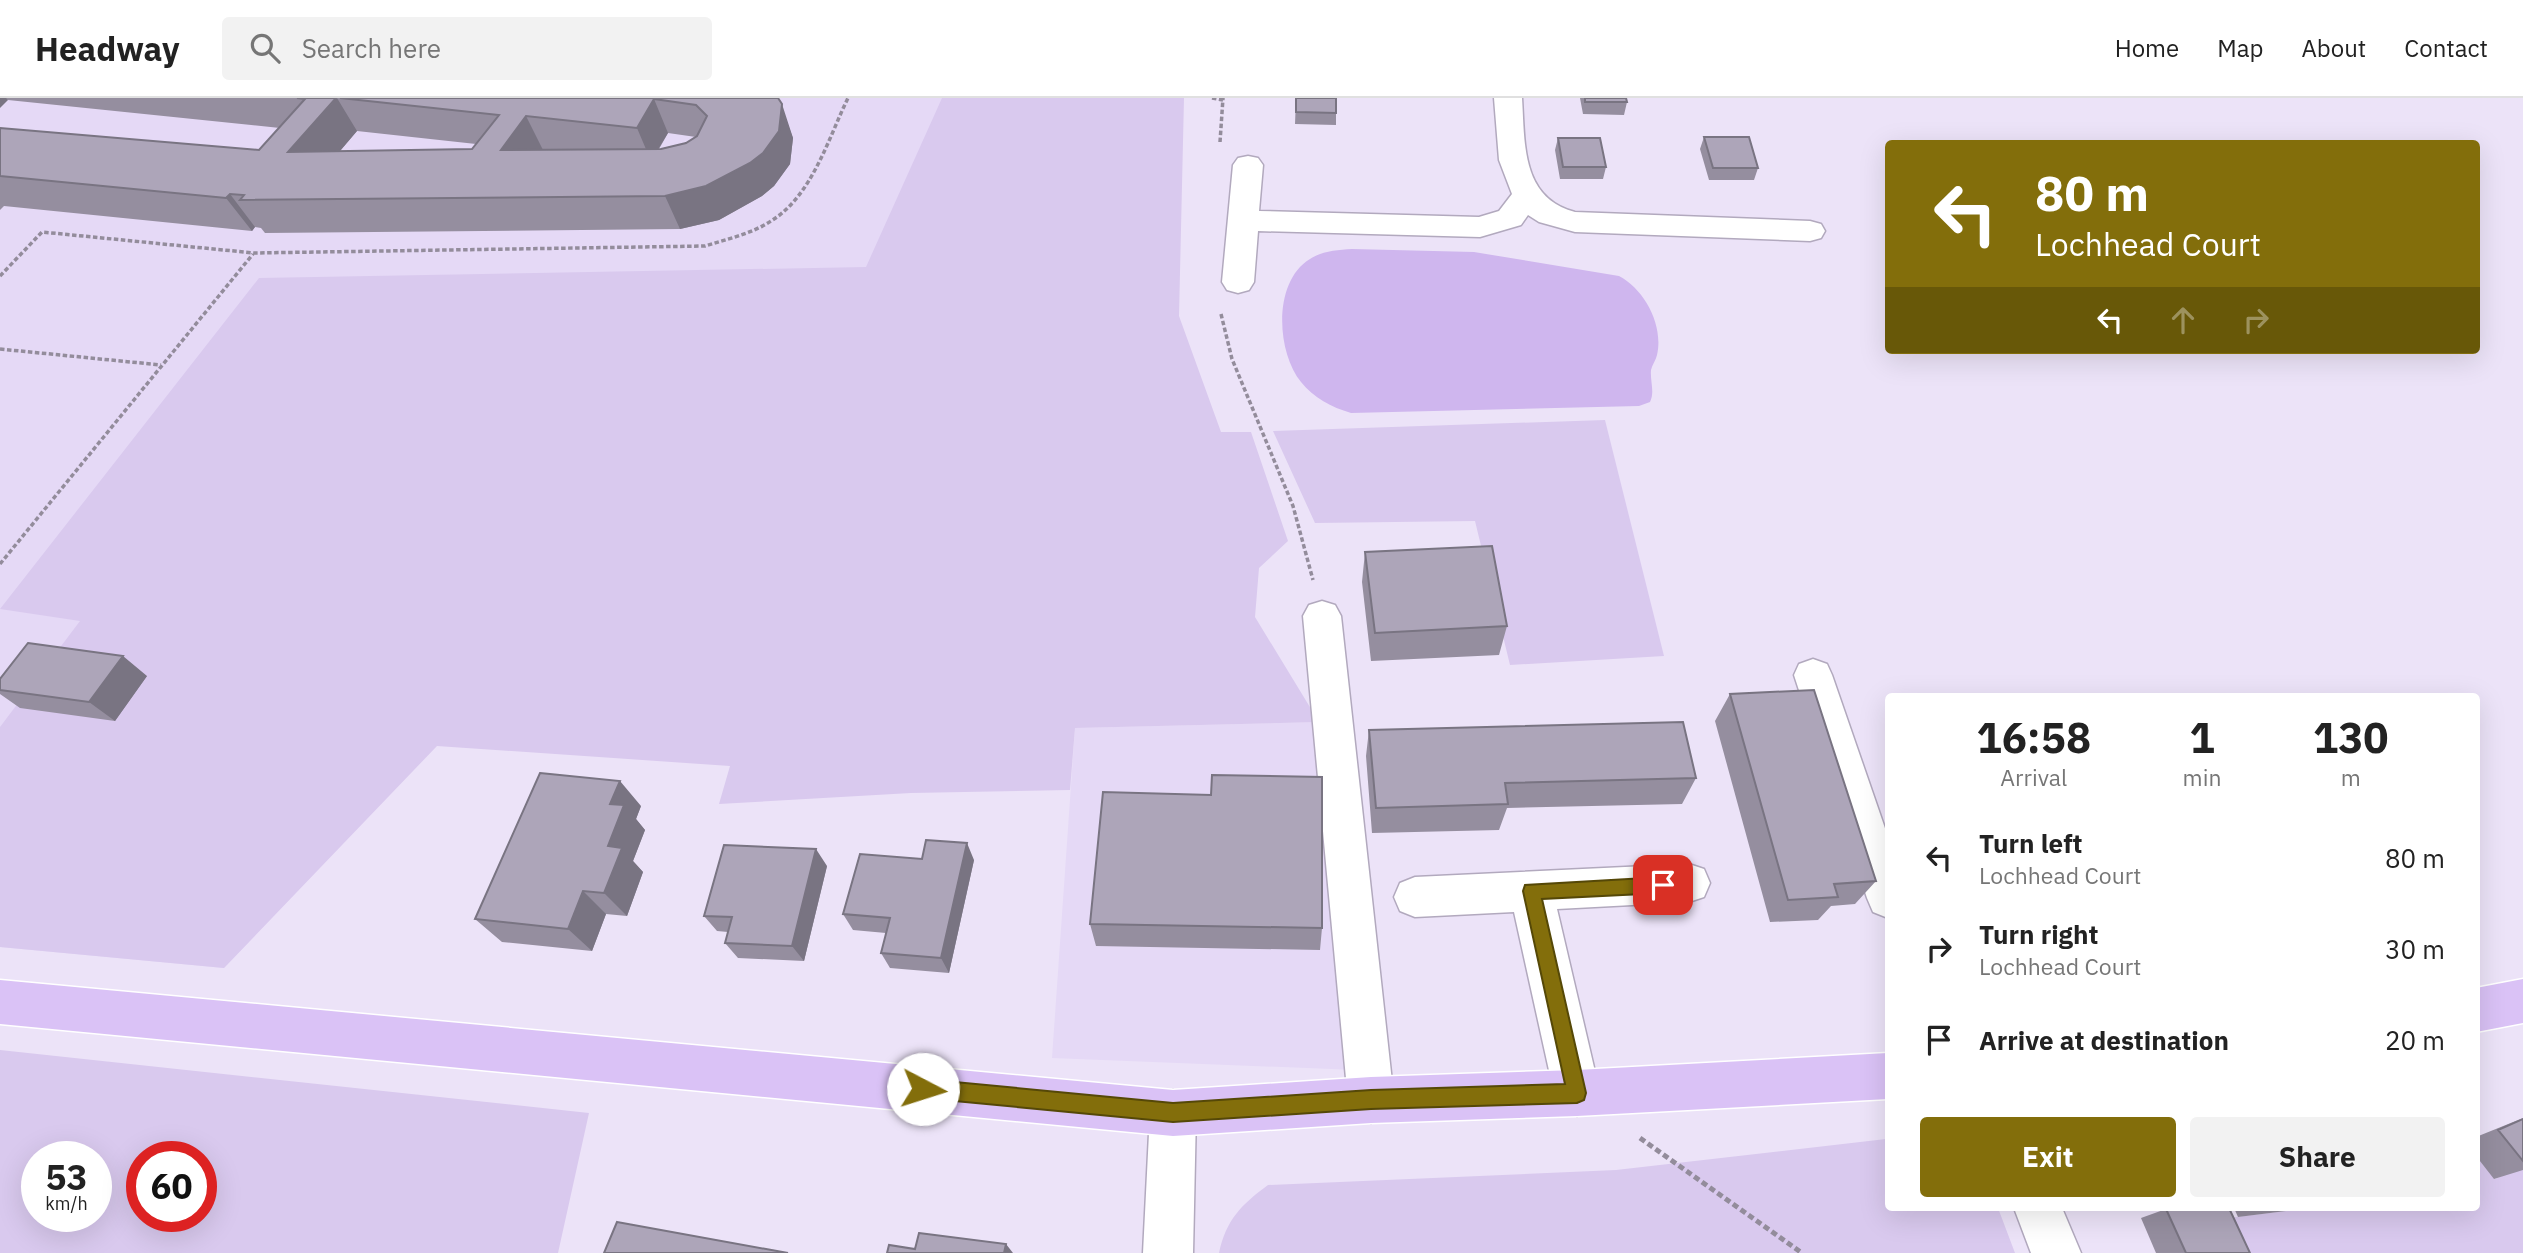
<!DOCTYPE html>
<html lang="en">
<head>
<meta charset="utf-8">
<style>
	:root { --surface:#fff; --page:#f2f2f2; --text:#222; --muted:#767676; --line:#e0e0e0; --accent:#836e0b }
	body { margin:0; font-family:"IBM Plex Sans",sans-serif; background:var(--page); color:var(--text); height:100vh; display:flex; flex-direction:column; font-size:26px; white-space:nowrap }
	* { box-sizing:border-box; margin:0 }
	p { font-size:23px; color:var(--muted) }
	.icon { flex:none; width:38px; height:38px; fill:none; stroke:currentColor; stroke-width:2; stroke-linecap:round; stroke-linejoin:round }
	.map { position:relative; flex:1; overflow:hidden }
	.panel { position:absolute; left:1885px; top:595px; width:595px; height:518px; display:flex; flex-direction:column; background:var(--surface); border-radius:7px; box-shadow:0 7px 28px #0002 }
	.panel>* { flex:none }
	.hud { position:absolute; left:1885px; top:42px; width:595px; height:214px; border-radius:7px; box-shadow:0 7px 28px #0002; background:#836e0b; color:#fff; overflow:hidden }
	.speed { position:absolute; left:21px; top:1043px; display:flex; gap:14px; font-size:35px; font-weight:700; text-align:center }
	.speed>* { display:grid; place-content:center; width:91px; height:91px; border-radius:50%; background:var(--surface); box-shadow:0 7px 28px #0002; line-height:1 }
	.speed small { font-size:18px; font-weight:400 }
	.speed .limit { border:10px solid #d22; background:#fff; color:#111 }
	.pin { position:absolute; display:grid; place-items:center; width:60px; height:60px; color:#fff; margin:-30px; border-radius:14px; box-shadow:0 4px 10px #0006 }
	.me { position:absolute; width:77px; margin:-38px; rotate:95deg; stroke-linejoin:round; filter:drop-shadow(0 0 5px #0008) }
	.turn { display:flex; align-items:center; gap:24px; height:147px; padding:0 35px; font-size:32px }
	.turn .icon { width:91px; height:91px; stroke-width:2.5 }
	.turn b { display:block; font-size:49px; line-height:60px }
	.lanes { display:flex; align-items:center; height:66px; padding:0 35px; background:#0003; justify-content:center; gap:35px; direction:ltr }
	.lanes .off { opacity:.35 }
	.eta { display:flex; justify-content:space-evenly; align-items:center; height:119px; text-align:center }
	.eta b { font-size:42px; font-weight:700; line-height:49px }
	.button { display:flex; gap:14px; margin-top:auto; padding:14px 35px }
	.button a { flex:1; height:80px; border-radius:7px; background:var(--accent); color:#fff; font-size:28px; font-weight:700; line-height:80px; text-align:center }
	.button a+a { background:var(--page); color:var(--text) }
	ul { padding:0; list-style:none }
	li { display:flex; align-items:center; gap:21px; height:91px; padding:0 35px }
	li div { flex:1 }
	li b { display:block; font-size:26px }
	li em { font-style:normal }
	header { display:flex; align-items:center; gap:42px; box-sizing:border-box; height:98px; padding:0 35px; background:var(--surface); border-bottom:2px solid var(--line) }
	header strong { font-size:33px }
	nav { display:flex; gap:38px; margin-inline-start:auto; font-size:24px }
	.search { width:490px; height:63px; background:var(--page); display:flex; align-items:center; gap:18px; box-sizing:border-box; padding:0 24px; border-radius:7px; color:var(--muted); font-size:26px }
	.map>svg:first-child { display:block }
	.built { fill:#e5d9f6 }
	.green { fill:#d9c9ee; fill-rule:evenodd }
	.water { fill:#cfb6ee }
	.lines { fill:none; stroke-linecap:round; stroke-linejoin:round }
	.minor-casing { stroke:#b2a9be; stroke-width:3 }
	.major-casing { stroke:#fff; stroke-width:3 }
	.path-far1 { stroke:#938c9b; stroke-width:3.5; stroke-dasharray:4.5 2.5; stroke-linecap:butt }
	.path { stroke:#938c9b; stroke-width:5; stroke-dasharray:6 3.5; stroke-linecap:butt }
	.minor { fill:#fff; fill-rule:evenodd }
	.major { fill:#dac2f6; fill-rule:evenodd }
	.wall { fill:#958e9f; fill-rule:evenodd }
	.shaded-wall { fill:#797482 }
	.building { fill:#ada5b9; stroke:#797482; stroke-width:2; fill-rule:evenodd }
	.route { fill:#836e0b; stroke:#554807; stroke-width:2 }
</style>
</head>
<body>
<header>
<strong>Headway</strong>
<div class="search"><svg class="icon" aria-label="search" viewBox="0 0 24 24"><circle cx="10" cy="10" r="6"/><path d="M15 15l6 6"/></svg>Search here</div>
<nav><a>Home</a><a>Map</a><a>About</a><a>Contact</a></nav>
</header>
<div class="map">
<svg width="2523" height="1155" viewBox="0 0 2523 1155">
	<rect width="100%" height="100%" fill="#ece3f8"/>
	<path class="built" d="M0 0H1184L436 648 224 870 0 849Z
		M1319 624 1356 972 1052 960 1075 630Z"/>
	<path class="green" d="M942 0H1184L1179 218 1221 334H1251L1288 443 1259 470 1255 519 1319 624 1075 630 1070 692 911 695 719 706 730 668 437 648 224 870 0 849V629L80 523 0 511 259 180 866 169Z
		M1605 322 1664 558 1510 567 1475 423 1315 425 1273 333Z
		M0 952 589 1015 558 1155H0ZM37 1059H96V1118H37ZM142 1059H201V1118H142Z
		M1886 1041H1888V1110H1998L2015 1155H1219C1226 1122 1241 1107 1268 1087L1616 1072Z
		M2476 1058 2495 1081 2523 1069V1155H2219L2204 1123 2310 1110H2476Z"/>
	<path class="water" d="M1352 151 1474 154 1619 178C1644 191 1664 227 1657 257 1656 262 1652 267 1651 272 1650 283 1655 294 1650 304L1639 308 1351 315C1331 309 1314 300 1301 284 1276 253 1273 183 1310 161 1322 153 1337 152 1352 151Z"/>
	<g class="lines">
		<g class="minor-casing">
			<path id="minor" d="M1494 0H1522C1525 46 1521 100 1575 114L1810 123 1821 126 1825 133 1821 140 1810 143 1575 134 1539 124 1528 117 1521 127 1480 139 1258 133 1254 184 1249 192 1238 195 1227 192 1222 184 1233 67 1238 60 1248 58 1258 60 1263 67 1259 113 1479 119 1499 113 1512 96 1499 62Z
				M1322 503 1335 507 1341 518 1394 1002 1387 1018 1371 1025 1355 1018 1348 1002 1303 518 1309 507Z
				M1813 561 1827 566 1832 577 1888 739V820L1873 814 1867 800 1794 577 1799 566Z
				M1689 766 1704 771 1710 785 1704 799 1689 804 1557 811 1600 995 1593 1011 1577 1018 1561 1011 1554 995 1514 814 1415 819 1400 813 1394 799 1400 785 1415 779Z
				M1173 992 1189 999 1196 1015 1193 1155H1143L1150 1015 1157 999Z
				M2014 1110H2062L2081 1155H2031Z"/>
		</g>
		<g class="major-casing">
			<path id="major" d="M2523 881V925L2476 934V890Z
				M0 882 1173 992 1371 979 1577 972 1888 955V1001L1577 1018 1371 1025 1173 1038 0 926Z"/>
		</g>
		<path class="path-far1" d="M1212 0 1223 2
			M1220 44 1223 0
			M0 178 42 134 254 155 705 148C727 141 751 136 771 123 812 98 828 41 848 0
			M1221 216 1232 261 1293 408 1313 482
			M0 251 161 267
			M0 466 253 156"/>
		<path class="path" d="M1640 1040 1802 1155"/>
		<use href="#minor" class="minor"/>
		<use href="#major" class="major"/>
	</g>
	<path class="wall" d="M0 0H778L793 40 790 66 774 88 762 98 719 122 680 131 265 135 261 130 255 129 252 133 4 108 0 112V30L259 52 280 30 8 2ZM357 33 476 46 472 51 340 53ZM668 35 696 39 686 45 659 51Z
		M1296 0 1336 15V27L1295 26Z
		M1580 0H1626L1627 4 1624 17 1583 16Z
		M1704 39 1758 70 1754 82H1709L1700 51Z
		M1558 40 1606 69 1603 81H1560L1555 52Z
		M1365 454 1507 528 1499 557 1371 563 1362 484Z
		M147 578 115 623 20 610 0 596V581Z
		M1730 596 1876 783 1855 806 1831 808 1818 822 1770 824 1715 623Z
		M1369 632 1696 680 1682 706 1507 710 1499 732 1372 735 1366 658Z
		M641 708 636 721 645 732 633 763 643 774 627 818 606 816 592 853 502 844 475 821Z
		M922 761 974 762 949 875 890 870 881 855 886 835 853 832 843 816Z
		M827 768 804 863 738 860 725 845 728 834 717 833 704 818Z
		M1090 826 1322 830 1320 852 1096 848Z
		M2523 1020V1072L2494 1081 2476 1058V1039Z
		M2234 1110H2310L2238 1119Z
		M2166 1111 2250 1155H2156L2141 1120Z"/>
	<path class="shaded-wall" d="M0 0H6L8 2 0 10Z
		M337 0 357 33 311 87 288 54Z
		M654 1 668 35 651 63 637 30Z
		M782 6 793 40 790 66 774 88 762 98 719 122 680 131 665 98Z
		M526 18 543 52H501Z
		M230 96 255 129 252 133 226 100Z
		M123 558 147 578 115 623 89 604Z
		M620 683 641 708 636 721 645 732 633 763 643 774 627 818 604 795 610 706Z
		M967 745 974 762 949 875 941 860Z
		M816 751 827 768 804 863 792 848Z
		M583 793 606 816 592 853 568 831Z
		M1006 1146 1013 1155H1004Z"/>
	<path class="building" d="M297 0H336L288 54 472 51 499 17 340 0H778L782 6 779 33 763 55 750 65 706 88 665 98 240 102 244 97 230 96 226 100 0 78V30L259 52 305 1ZM654 1 696 7 707 18 697 38 686 45 661 51 501 52 526 18 637 30Z
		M1296 0H1336V15L1296 14Z
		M1585 0H1626L1627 4H1585Z
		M1704 39H1749L1758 70H1713Z
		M1558 40H1600L1606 69H1563Z
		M1492 448 1507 528 1375 535 1365 454Z
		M28 545 123 558 89 604 0 592V581Z
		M1814 592 1876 783 1834 786 1838 799 1788 802 1730 596Z
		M1683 624 1696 680 1505 685 1508 706 1376 710 1369 632Z
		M540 675 620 683 610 706 624 707 608 748 622 750 604 795 583 793 568 831 475 821Z
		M1212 677 1322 679V830L1090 826 1103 694 1211 697Z
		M926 742 967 745 941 860 881 855 890 820 843 816 860 756 922 761Z
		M724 747 816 751 792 848 725 845 732 819 704 818Z
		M2523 1021V1063L2498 1032Z
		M2175 1110H2229L2250 1155H2186L2166 1111Z
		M617 1124 788 1155H604Z
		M919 1135 1006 1146 1004 1155H887L889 1147 915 1151Z"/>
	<path class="route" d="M1663 779 1669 781 1671 787 1669 792 1663 795 1542 801 1586 995 1584 1002 1577 1005 1371 1011 1173 1024 923 1000 917 997 914 991 917 984 923 981 1173 1005 1371 992 1565 986 1523 793 1525 787Z"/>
</svg>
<div class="speed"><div>53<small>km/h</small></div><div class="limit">60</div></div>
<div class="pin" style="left:1663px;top:787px;background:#d93025"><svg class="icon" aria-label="arrive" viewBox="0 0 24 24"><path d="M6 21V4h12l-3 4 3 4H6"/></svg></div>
<svg class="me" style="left:923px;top:991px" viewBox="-20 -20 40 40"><circle r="19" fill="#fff"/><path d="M0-13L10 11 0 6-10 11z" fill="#836e0b"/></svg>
<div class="hud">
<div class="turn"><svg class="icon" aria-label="left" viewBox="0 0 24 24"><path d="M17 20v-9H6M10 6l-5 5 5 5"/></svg><div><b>80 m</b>Lochhead Court</div></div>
<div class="lanes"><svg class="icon" aria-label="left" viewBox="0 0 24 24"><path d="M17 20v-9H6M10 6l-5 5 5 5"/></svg><svg class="icon off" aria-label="ahead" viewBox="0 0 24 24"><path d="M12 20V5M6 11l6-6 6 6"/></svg><svg class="icon off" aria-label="right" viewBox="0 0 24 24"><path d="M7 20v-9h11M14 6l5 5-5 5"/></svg></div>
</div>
<section class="panel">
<div class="eta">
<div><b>16:58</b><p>Arrival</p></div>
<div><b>1</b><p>min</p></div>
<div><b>130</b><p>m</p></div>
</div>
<ul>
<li><svg class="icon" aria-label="left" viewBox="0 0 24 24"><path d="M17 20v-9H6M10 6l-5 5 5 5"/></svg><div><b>Turn left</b><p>Lochhead Court</p></div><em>80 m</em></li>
<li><svg class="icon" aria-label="right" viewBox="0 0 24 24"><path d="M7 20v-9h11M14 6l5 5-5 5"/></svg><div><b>Turn right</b><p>Lochhead Court</p></div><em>30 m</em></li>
<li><svg class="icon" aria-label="arrive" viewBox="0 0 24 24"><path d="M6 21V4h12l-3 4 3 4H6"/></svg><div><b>Arrive at destination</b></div><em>20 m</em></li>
</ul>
<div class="button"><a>Exit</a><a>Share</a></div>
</section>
</div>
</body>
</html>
